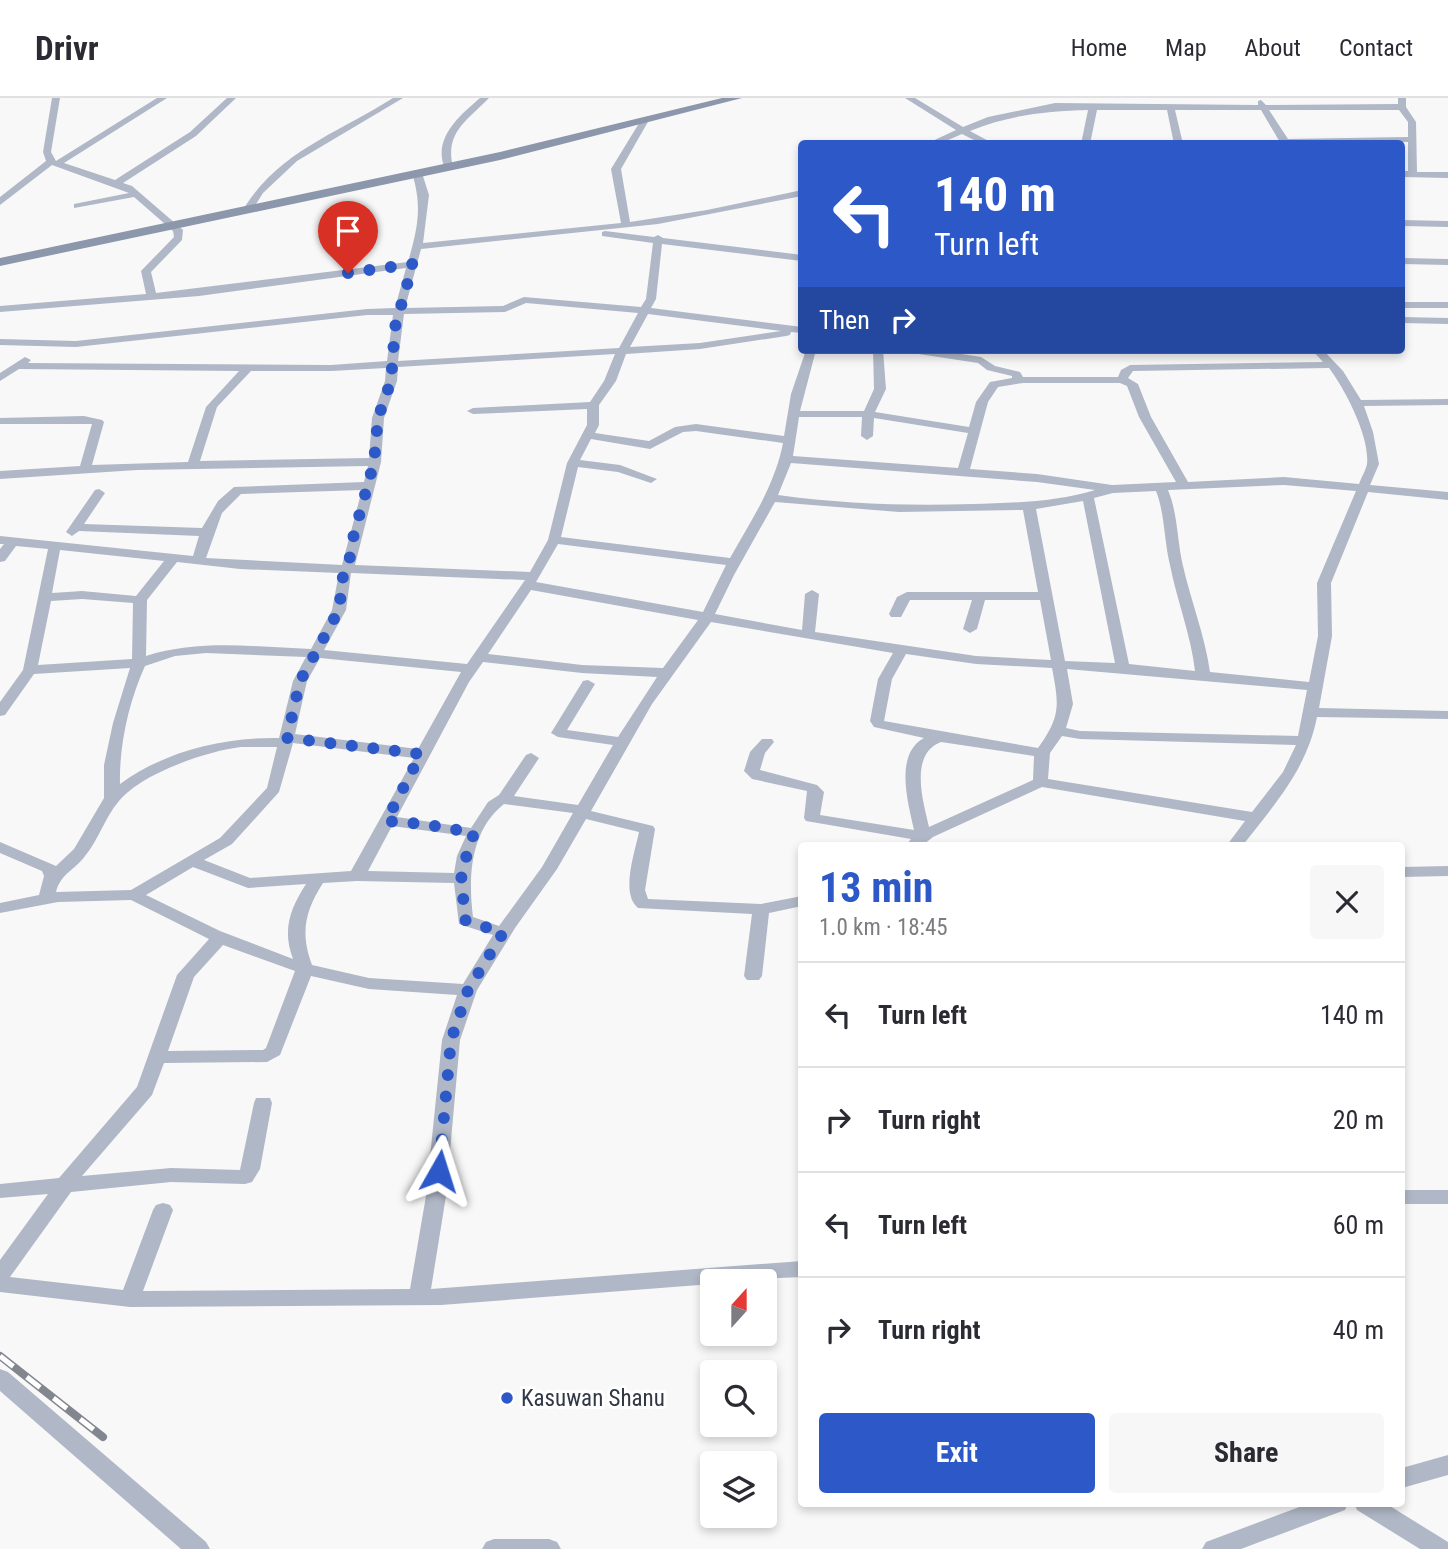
<!DOCTYPE html>
<html lang="en">
<head>
<meta charset="utf-8">
<style>
	:root { --surface:#fff; --page:#f7f7f7; --text:#2b2b33; --muted:#7c7c81; --line:#e1e1e2; --accent:#2d59c8 }
	body { margin:0; font-family:"Roboto Condensed",sans-serif; background:var(--page); color:var(--text); height:100vh; display:flex; flex-direction:column; font-size:26px; white-space:nowrap }
	* { box-sizing:border-box; margin:0 }
	p { font-size:23px; color:var(--muted) }
	.icon { flex:none; width:38px; height:38px; fill:none; stroke:currentColor; stroke-width:2; stroke-linecap:round; stroke-linejoin:round }
	.map { position:relative; flex:1; overflow:hidden }
	.details { position:absolute; left:798px; top:744px; width:607px; height:665px; display:flex; flex-direction:column; background:var(--surface); border-radius:7px; box-shadow:0 4px 10px #0003 }
	.details>* { flex:none }
	.top-card { position:absolute; left:798px; top:42px; width:607px; height:214px; border-radius:7px; box-shadow:0 4px 10px #0003; background:#2d59c8; color:#fff; overflow:hidden }
	.needle { width:46px; rotate:21deg }
	.controls { position:absolute; left:700px; top:1171px; display:grid; gap:14px }
	.controls a { display:grid; place-items:center; width:77px; height:77px; border-radius:7px; background:var(--surface); box-shadow:0 4px 10px #0003; font-size:35px }
	.pin { position:absolute; display:grid; place-items:center; width:60px; height:60px; color:#fff; margin:-72px -30px; border-radius:50% 50% 50% 0; rotate:-45deg; box-shadow:0 0 7px #0007 }
	.pin .icon { rotate:45deg }
	.me { position:absolute; width:77px; margin:-38px; rotate:6deg; stroke-linejoin:round; filter:drop-shadow(0 0 5px #0008) }
	.turn { display:flex; align-items:center; gap:24px; height:147px; padding:0 21px; font-size:32px }
	.turn .icon { width:91px; height:91px; stroke-width:2.5 }
	.turn b { display:block; font-size:49px; line-height:60px }
	.then { display:flex; align-items:center; height:66px; padding:0 21px; background:#0003; gap:14px; font-size:26px }
	.round { display:grid; place-items:center; flex:none; width:74px; height:74px; border-radius:7px; background:var(--page) }
	.summary { display:flex; align-items:center; justify-content:space-between; height:119px; padding:0 21px }
	h1 { font-size:42px; font-weight:700; line-height:52px; color:var(--accent) }
	.action { display:flex; gap:14px; margin-top:auto; padding:14px 21px }
	.action a { flex:1; height:80px; border-radius:7px; background:var(--accent); color:#fff; font-size:28px; font-weight:700; line-height:80px; text-align:center }
	.action a+a { background:var(--page); color:var(--text) }
	ul { padding:0; list-style:none }
	li { display:flex; align-items:center; gap:21px; height:105px; padding:0 21px; border-top:2px solid var(--line) }
	li div { flex:1 }
	li b { display:block; font-size:26px }
	li em { font-style:normal }
	header { display:flex; align-items:center; gap:42px; box-sizing:border-box; height:98px; padding:0 35px; background:var(--surface); border-bottom:2px solid var(--line) }
	header strong { font-size:33px }
	nav { display:flex; gap:38px; margin-inline-start:auto; font-size:24px }
	.map>svg:first-child { display:block }
	.lines { fill:none; stroke-linecap:round; stroke-linejoin:round }
	.street { fill:#b0b7c6; fill-rule:evenodd }
	.secondary { fill:#8d97ac; fill-rule:evenodd }
	.rail-casing { stroke:#82868e; stroke-width:8 }
	.rail { stroke:#fff; stroke-width:5; stroke-dasharray:17; stroke-linecap:butt }
	.route { stroke:#2d59c8; stroke-width:12; stroke-dasharray:0 21.6 }
	.poi-dot { fill:#2d59c8; stroke:#fff; stroke-width:2.5 }
	.labels { text-anchor:middle; dominant-baseline:central; stroke-width:6; stroke-linejoin:round; paint-order:stroke }
	.near-poi-label { font-size:23px; fill:#323946; stroke:#fff; text-anchor:start }
</style>
</head>
<body>
<header>
<strong>Drivr</strong>
<nav><a>Home</a><a>Map</a><a>About</a><a>Contact</a></nav>
</header>
<div class="map">
<svg width="1448" height="1451" viewBox="0 0 1448 1451">
	<rect width="100%" height="100%" fill="#f8f8f8"/>
	<g class="lines">
		<path class="street" d="M52 0H60L51 54 56 63 157 0H167L64 65 115 82 190 34 227 0H236L196 38 123 85 132 88 183 132 182 142 151 174 156 195 408 164C417 132 423 110 412 75L417 72 422 75 429 97 423 145 621 125 611 71 641 22 645 19 649 22 621 71 630 124 707 112 802 92V98L658 126 421 151 405 210 503 208 524 199 641 209 646 201 653 145 602 138V134L605 133 654 139 658 137 663 140 802 157V163L662 146 656 201 651 210 802 229V235L791 234 790 237 786 238 700 251 626 256 616 283 599 307V327L595 335 649 343 675 329 696 326 784 338 791 296 806 252H816L800 313H864L874 291 873 252H883L886 291 875 314 969 329 976 304 990 284 1012 280V278L987 272 978 265 912 255 907 252H935L981 259 995 268 1020 274 1023 279H1118L1121 272 1130 267 1323 264 1312 252H1323L1343 273 1361 302 1448 301V307L1364 308 1373 334 1379 366 1370 387 1448 394V402L1368 394 1331 485 1332 538 1319 610 1448 613V621L1317 619C1307 671 1274 707 1243 747H1227L1245 723 1042 689 933 739 923 747H906L911 741 806 723 804 720 807 693 752 681 744 673 750 654 762 641H772L774 644 765 655 760 672 817 687 824 694 820 717 914 732C908 705 894 656 924 640L874 629 870 623 878 581 893 555 711 524 652 606 591 713 653 728 655 731 645 792 648 801 761 806 802 798V808L769 815 762 878 759 882H747L744 878 752 816 638 810C620 795 635 754 639 734L586 721 557 771 515 830 477 892 460 942 446 1098 431 1191 802 1163V1179L712 1183V1186L441 1207 130 1209 0 1194V1162L48 1096 0 1100V1086L59 1080 137 989 177 877 209 841 131 802 58 804 0 815V805L39 797 44 778 42 773 0 755V744L56 768 74 751 104 700V667L113 625 130 570 34 576 5 617 0 618V604L23 572 48 451 16 448 5 463 0 464V451L4 446H0V438L193 458 199 438 79 433 72 438 66 434 95 392 99 391 105 395 84 426 202 430 218 403 234 389 364 384 368 368 137 372 0 381V373L80 368 92 326H0V320L84 318 102 322 104 324 92 367 188 364 206 309 239 273 19 271 0 283V275L25 259 31 262 28 265 331 267 387 263 393 217H367L76 249 0 247V241L76 243 367 211 395 210 406 170 199 198 0 214V208L146 196 141 173 174 139 173 133 134 99 74 110V106L129 95 52 67 0 107V99L46 63 43 54ZM526 205 638 215 619 250 398 263 404 216 505 214ZM648 216 781 233 700 245 630 249ZM615 256 604 283 590 304 473 310 467 313 473 316 587 311V327L567 365 548 442 530 474 355 467 381 364 384 320 397 283 398 269ZM386 270 385 283 372 320 369 360 200 363 217 309 251 273H331ZM1329 270C1345 291 1370 339 1367 366 1366 372 1361 380 1359 386L1284 379 1188 384 1151 319 1138 286 1128 280 1133 273ZM1023 285H1120L1127 288 1139 319 1176 384 1112 387 1037 376 970 371 988 304 998 289ZM799 319H862L861 338 867 342 873 338 874 320 968 335 958 370 793 358ZM696 333 783 345C775 387 751 423 730 460L561 439 578 369 618 374 651 385 657 381 620 367 580 362 591 341 650 351 683 334ZM791 365 1037 384 1095 392C1056 404 1013 405 972 406 907 408 843 406 778 397ZM1284 387 1356 393 1317 485 1318 538 1309 584 1210 574C1205 538 1191 503 1183 468 1177 443 1178 416 1168 392ZM362 392 342 467 206 460 222 415 241 396ZM1156 393C1165 416 1164 443 1170 467 1177 503 1191 537 1195 573L1129 566 1094 400 1113 395ZM1083 403 1115 565 1065 563 1036 411ZM775 404 899 414 1023 412 1038 494H907L897 499 889 516 891 519H901L910 502H972L963 531 970 535 977 531 985 502H1040L1051 562 976 558 815 534 819 496 812 492 805 496 802 532 715 516 734 477ZM558 446 726 467 703 514 536 484ZM60 452 164 463 136 498 82 493 52 495ZM177 464 240 471 339 475 332 512 311 551C256 549 199 541 146 558L147 502ZM351 475 525 482 467 566 324 552 346 512ZM531 492 698 522 663 570 582 567 488 556ZM82 501 133 505 132 561 38 567 51 503ZM206 555 306 559 293 583 279 640C224 639 165 653 120 686 119 647 129 603 145 568L175 558ZM906 556 976 566 1052 570C1059 607 1061 618 1038 650L884 623 892 581ZM320 560 461 574 418 651 295 636 307 583ZM483 564 582 575 657 579 618 639 567 632 595 586 588 582 583 583 551 635 558 639 613 647 578 707 514 698 539 660 531 655 526 657 499 697 488 704 471 730 397 719 469 584ZM1067 571 1307 592 1298 638 1080 633 1066 630 1073 606ZM1062 638 1080 641 1296 647 1283 674 1252 714 1048 681 1050 655ZM941 644 1034 658 1033 682 929 729C923 703 909 656 941 644ZM293 645 414 660 351 773 250 780 204 762 232 746 279 694ZM241 649H277L267 690 220 740 131 792 56 794C61 775 74 773 85 758 99 741 105 719 119 703 141 676 206 653 241 649ZM504 706 573 715 542 769 499 828 473 819C468 779 470 733 504 706ZM392 728 466 738 457 758 454 775 368 773ZM193 769 248 790 306 786C290 811 282 832 293 861L220 833 146 797ZM357 783 454 785 459 826 493 837 463 886 369 880 312 867C300 835 305 813 323 785ZM223 847 295 873 266 950 263 952 168 953 194 879ZM311 878 369 891 457 897 442 942 426 1098 410 1191 143 1193 173 1112 170 1107 163 1105 156 1107 153 1112 123 1192 10 1179 71 1094 171 1084 245 1086 252 1084 260 1071 272 1005 270 1000H256L254 1005 240 1072 171 1070 82 1078 152 997 164 965 267 964 280 957Z
			M393 0H403L297 63 263 95 251 114H245L243 112C277 54 340 34 393 0Z
			M480 0H489C469 21 444 34 453 69L445 71C432 41 459 18 480 0Z
			M905 0H915L963 29 988 19 1055 5 1258 7V3L1261 2 1266 7 1398 6V0H1406V9L1416 24 1417 74H1448V80L1402 79V73H1408V44L1281 46 1261 12H1175L1183 46H1174L1167 12H1097L1090 46H1081L1088 12C1047 13 1009 17 970 33L994 46H982L962 36 939 46H926L956 32ZM1269 12H1399L1408 24V39L1288 41Z
			M1402 122 1448 123V129L1402 128Z
			M1402 160 1448 161V167L1402 166Z
			M1402 204H1448V210H1402Z
			M1402 219 1448 220V226L1402 225Z
			M1448 768V778L1402 779V769Z
			M1402 1092H1448V1106H1402Z
			M0 1271 8 1274 206 1444 210 1451H181L0 1293Z
			M1448 1357V1377L1402 1390V1370Z
			M1310 1405H1348L1345 1412 1241 1451H1202L1206 1444Z
			M1354 1405H1385L1448 1444V1451H1420L1357 1412Z
			M494 1441H549L557 1444 561 1451H482L486 1444Z"/>
		<path class="secondary" d="M722 0H742L500 62 0 168V160L500 54Z"/>
		<g class="rail-casing">
			<path id="rail" d="M0 1258 103 1339"/>
		</g>
		<use href="#rail" class="rail"/>
	</g>
	<g class="lines">
		<path class="route" d="M348 175 413 166 395 229 391 283 378 320 374 364 353 440 348 470 343 478 339 512 300 583 287 640 421 656 386 723 424 726 474 735 461 775 465 822 503 835 468 892 451 942 439 1073"/>
	</g>
	<circle class="poi-dot" cx="507" cy="1300" r="7"/>
	<g class="labels">
		<g class="near-poi-label">
			<text x="521" y="1300">Kasuwan Shanu</text>
		</g>
	</g>
</svg>
<div class="controls">
<a><svg class="needle" viewBox="-14 -14 28 28"><path d="M0-13l5 13h-10z" fill="#e53935"/><path d="M0 13l5-13h-10z" fill="#7c7c81"/></svg></a>
<a><svg class="icon" aria-label="search" viewBox="0 0 24 24"><circle cx="10" cy="10" r="6"/><path d="M15 15l6 6"/></svg></a>
<a><svg class="icon" aria-label="layers" viewBox="0 0 24 24"><path d="M12 4l9 5-9 5-9-5zM3 14l9 5 9-5"/></svg></a>
</div>
<div class="pin" style="left:348px;top:175px;background:#d93025"><svg class="icon" aria-label="arrive" viewBox="0 0 24 24"><path d="M6 21V4h12l-3 4 3 4H6"/></svg></div>
<svg class="me" style="left:439px;top:1073px" viewBox="-20 -20 40 40"><path d="M0-17L14 15 0 8-14 15z" fill="#2d59c8" stroke="#fff" stroke-width="4"/></svg>
<div class="top-card">
<div class="turn"><svg class="icon" aria-label="left" viewBox="0 0 24 24"><path d="M17 20v-9H6M10 6l-5 5 5 5"/></svg><div><b>140 m</b>Turn left</div></div>
<div class="then">Then<svg class="icon" aria-label="right" viewBox="0 0 24 24"><path d="M7 20v-9h11M14 6l5 5-5 5"/></svg></div>
</div>
<section class="details">
<div class="summary"><div><h1>13 min</h1><p>1.0 km · 18:45</p></div><a class="round"><svg class="icon" aria-label="close" viewBox="0 0 24 24"><path d="M6 6l12 12M18 6L6 18"/></svg></a></div>
<ul>
<li><svg class="icon" aria-label="left" viewBox="0 0 24 24"><path d="M17 20v-9H6M10 6l-5 5 5 5"/></svg><div><b>Turn left</b></div><em>140 m</em></li>
<li><svg class="icon" aria-label="right" viewBox="0 0 24 24"><path d="M7 20v-9h11M14 6l5 5-5 5"/></svg><div><b>Turn right</b></div><em>20 m</em></li>
<li><svg class="icon" aria-label="left" viewBox="0 0 24 24"><path d="M17 20v-9H6M10 6l-5 5 5 5"/></svg><div><b>Turn left</b></div><em>60 m</em></li>
<li><svg class="icon" aria-label="right" viewBox="0 0 24 24"><path d="M7 20v-9h11M14 6l5 5-5 5"/></svg><div><b>Turn right</b></div><em>40 m</em></li>
</ul>
<div class="action"><a>Exit</a><a>Share</a></div>
</section>
</div>
</body>
</html>
